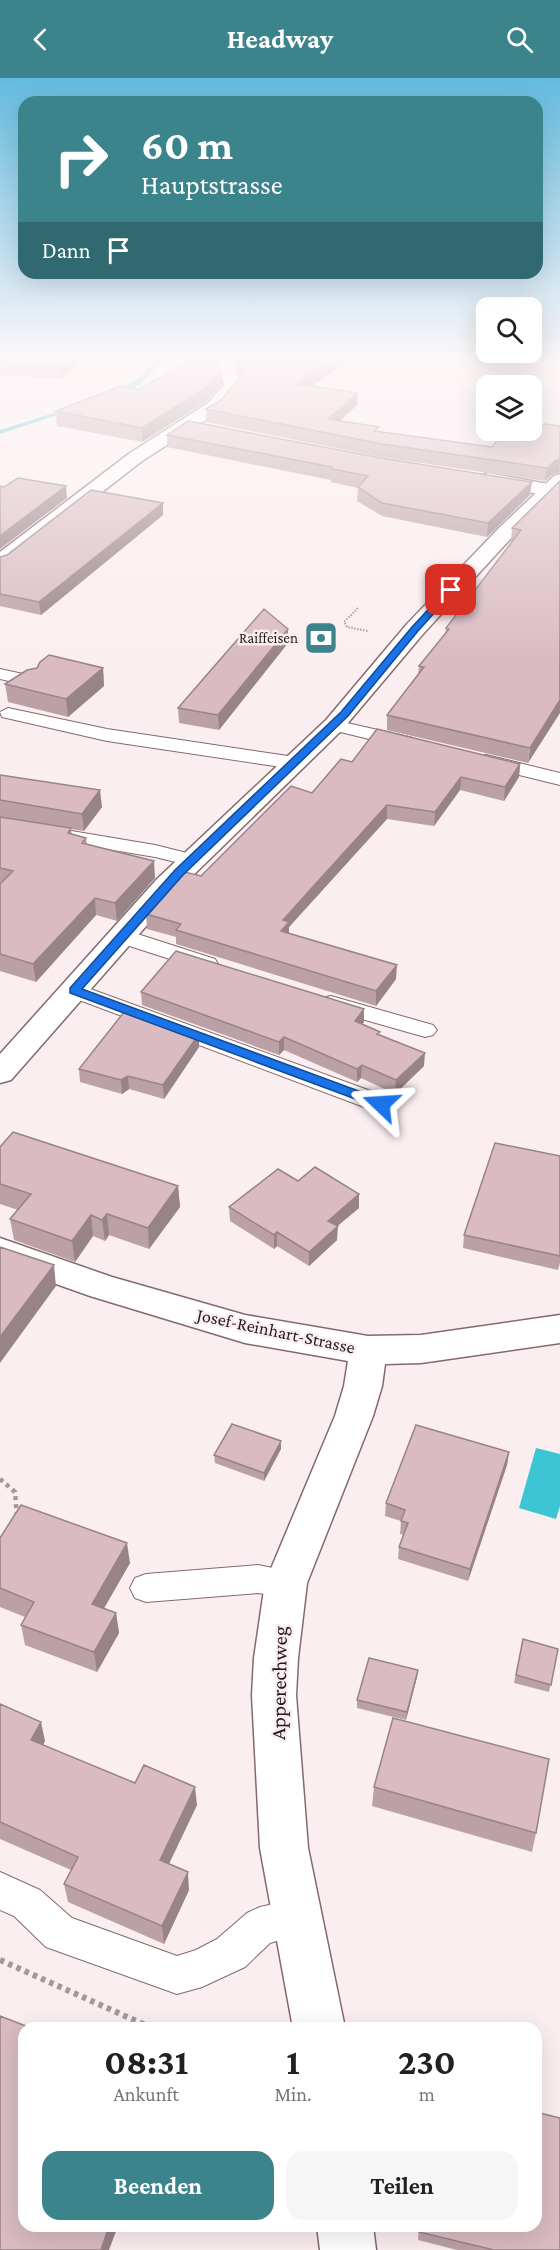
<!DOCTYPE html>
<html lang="de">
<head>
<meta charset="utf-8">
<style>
	:root { --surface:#fff; --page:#f6f6f6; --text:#202124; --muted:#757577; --accent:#3c848b }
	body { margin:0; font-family:"Crimson Pro",serif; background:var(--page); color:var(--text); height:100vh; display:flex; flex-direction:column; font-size:22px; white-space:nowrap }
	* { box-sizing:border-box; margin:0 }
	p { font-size:20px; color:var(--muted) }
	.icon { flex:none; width:33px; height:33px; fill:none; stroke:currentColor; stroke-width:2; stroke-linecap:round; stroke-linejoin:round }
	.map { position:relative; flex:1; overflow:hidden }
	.details { position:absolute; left:18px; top:1944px; width:524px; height:210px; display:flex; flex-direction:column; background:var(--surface); border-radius:18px; box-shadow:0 6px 24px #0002 }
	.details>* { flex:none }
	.banner { position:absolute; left:18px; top:18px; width:525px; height:183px; border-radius:18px; box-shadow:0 6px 24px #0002; background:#3c848b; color:#fff; overflow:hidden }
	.buttons { position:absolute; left:476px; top:219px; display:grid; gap:12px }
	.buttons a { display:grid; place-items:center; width:66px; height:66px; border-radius:12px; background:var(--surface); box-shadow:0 6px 24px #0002; font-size:30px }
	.pin { position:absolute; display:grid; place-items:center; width:51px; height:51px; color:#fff; margin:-26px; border-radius:12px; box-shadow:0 3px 9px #0006 }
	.me { position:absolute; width:66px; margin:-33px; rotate:290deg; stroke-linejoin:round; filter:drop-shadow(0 0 4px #0008) }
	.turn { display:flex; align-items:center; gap:21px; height:126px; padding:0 24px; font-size:27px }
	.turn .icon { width:78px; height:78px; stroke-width:2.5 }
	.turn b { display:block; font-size:42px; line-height:51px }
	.then { display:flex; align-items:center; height:57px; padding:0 24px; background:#0003; gap:12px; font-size:22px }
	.eta { display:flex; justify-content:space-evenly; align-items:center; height:102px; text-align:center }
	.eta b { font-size:36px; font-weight:700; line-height:42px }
	.button { display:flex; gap:12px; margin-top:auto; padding:12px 24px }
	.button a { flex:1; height:69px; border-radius:18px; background:var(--accent); color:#fff; font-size:24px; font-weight:700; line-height:69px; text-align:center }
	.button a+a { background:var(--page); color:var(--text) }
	header { display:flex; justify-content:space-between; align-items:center; height:78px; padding:0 24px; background:var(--accent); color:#fff; font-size:27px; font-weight:700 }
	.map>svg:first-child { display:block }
	.water { fill:#3cc5d2 }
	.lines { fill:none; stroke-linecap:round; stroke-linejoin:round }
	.stream { fill:#3cc5d2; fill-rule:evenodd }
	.lane-casing { stroke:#84696e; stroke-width:2 }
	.street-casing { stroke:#84696e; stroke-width:3 }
	.secondary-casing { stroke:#84696e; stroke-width:3 }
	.path-far2 { stroke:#a39799; stroke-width:2; stroke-dasharray:1.5 1.5; stroke-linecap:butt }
	.path-far1 { stroke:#a39799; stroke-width:4.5; stroke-dasharray:4 4; stroke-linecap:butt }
	.path { stroke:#a39799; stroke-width:6; stroke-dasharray:4.5 4.5; stroke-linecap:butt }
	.lane { fill:#fff; fill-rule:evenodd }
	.street { fill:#fff; fill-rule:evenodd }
	.secondary { fill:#fff; fill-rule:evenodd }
	.wall { fill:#bba1a6 }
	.shaded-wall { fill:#988387 }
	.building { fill:#d9bbc1; stroke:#988387; stroke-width:1.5 }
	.route { fill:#1a73e8; stroke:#114b97; stroke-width:1.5 }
	.labels { text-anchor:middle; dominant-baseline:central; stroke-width:5; stroke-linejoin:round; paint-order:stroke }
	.far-poi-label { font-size:15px; fill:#251a1c; stroke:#fbeef0; text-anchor:end }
	.street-label { font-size:18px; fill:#251a1c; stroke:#fbeef0 }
	.near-street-label { font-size:21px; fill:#251a1c; stroke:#fbeef0 }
</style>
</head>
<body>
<header><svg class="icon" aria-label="back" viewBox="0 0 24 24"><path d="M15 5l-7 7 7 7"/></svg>Headway<svg class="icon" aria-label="search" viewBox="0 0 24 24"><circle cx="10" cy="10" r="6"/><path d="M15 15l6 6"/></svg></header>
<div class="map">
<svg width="560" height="2172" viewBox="0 0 560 2172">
	<rect width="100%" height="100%" fill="#fbeef0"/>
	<path class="water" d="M536 1370 560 1376V1428L556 1441 519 1430Z"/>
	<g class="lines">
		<path class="stream" d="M159 278H165C153 295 133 318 111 318V316L139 300Z
			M70 330 75 331 0 356V352Z"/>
		<g class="lane-casing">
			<path id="lane" d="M0 591 37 599 40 603 37 607 31 608 0 601Z
				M8 630 107 651 295 679 302 681 304 685 302 689 295 691 107 663 2 639 0 634Z
				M334 642 413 660 415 664 413 668 406 670 328 651 325 647 328 643Z
				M486 677 560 695V707L479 687 477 683 479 679Z
				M0 741 155 767 199 778 202 782 199 786 192 788 155 779 0 753Z
				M122 851 215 881 218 886 215 891 207 893 114 863 111 858 114 853Z
				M74 905 390 1020 393 1026 390 1032 381 1034 372 1032 66 917 63 912 66 907Z
				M331 918 433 947 437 952 433 957 425 959 323 930 320 925 323 920Z
				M258 1487 297 1495 302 1505 297 1515 286 1519 258 1515 146 1524 135 1520 130 1510 135 1500 146 1496Z
				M0 1794 40 1812 72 1840 177 1878 196 1872 217 1861 247 1835 260 1829 296 1821 309 1827 315 1840 309 1853 270 1865 245 1889 202 1909 177 1916 46 1869 14 1838 0 1832Z"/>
		</g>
		<g class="street-casing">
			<path id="street" d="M217 278H233L240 308 220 333 142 383 7 488 0 490V474L130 375 208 325 224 307Z
				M488 395 548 406 555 408 557 412 555 416 548 418 482 405 479 401 482 397Z
				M0 1160 112 1199 245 1237 368 1258 421 1257 560 1237V1265L421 1285 385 1286 382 1308 373 1338 307 1505 298 1580 296 1617 308 1770 345 1950H293L260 1770 252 1617 254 1580 265 1505 335 1338 344 1308 348 1283 245 1265 90 1218 0 1186Z
				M317 2148H373L376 2172H320Z"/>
		</g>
		<g class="secondary-casing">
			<path id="secondary" d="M560 396V412L514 457 423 556 342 652 177 813 11 1002 0 1005V976L157 801 326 642 407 546 500 449 554 398Z"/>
		</g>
		<path class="path-far2" d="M358 530 344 544 347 549 368 553"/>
		<path class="path-far1" d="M0 1401 15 1414 17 1439"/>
		<path class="path" d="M0 1882 152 1950"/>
		<use href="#lane" class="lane"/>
		<use href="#street" class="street"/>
		<use href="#secondary" class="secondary"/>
	</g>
	<path class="wall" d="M85 278 61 301 0 297V283Z
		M235 278H356L312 308 357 327 340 343 379 354 492 369 508 362 535 353 560 348V394L553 396 545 403 381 379 206 344V331L221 322 240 299Z
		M528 278H560V281Z
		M222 306 207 323 142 364 57 348 56 333 138 312Z
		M167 357 530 417 487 459 382 438 357 423 358 410 331 404V402L167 369Z
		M560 403 528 685 387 652V637L418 597 419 588 445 556 446 550 512 464H511L512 450Z
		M163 437 41 537 0 528V479Z
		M288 565 219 652 179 645 178 630Z
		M103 590 104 608 68 639 8 624 5 606Z
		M352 684 520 686 519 699 504 723 460 712 434 748 387 741 289 849V855L396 901 376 928 176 866V859L147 851 146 836 201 798Z
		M0 697 102 729 84 753 71 751 72 756 86 760 87 766 155 800 117 843 96 837 36 904 0 893Z
		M141 914 364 931V944L362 946 424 988 395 1016 361 1000 357 1004 284 972 279 977 142 927Z
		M199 956V969L164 1021 129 1011 122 1016 80 1004 79 991Z
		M0 1069 178 1108 180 1129 149 1171 109 1157 105 1163 93 1158 75 1184 14 1162 10 1141 18 1132 0 1126Z
		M560 1078V1185L558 1192 463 1170 464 1157Z
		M298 1103 359 1116V1130L337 1148V1162L309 1188 277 1168 274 1171 230 1143 229 1129Z
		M281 1371 264 1403 215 1385 214 1377Z
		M509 1374 507 1387 468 1503 398 1481 399 1469 404 1457 400 1456 401 1443 385 1438 386 1425Z
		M0 1460 130 1485 104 1530 116 1535 119 1555 97 1594 25 1567 21 1547 25 1539 0 1529Z
		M523 1561 558 1571 549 1614 514 1605Z
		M418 1592 417 1599 406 1642 357 1630V1622Z
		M0 1626 45 1663 43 1667 135 1705 197 1727 169 1786 189 1812 164 1866 68 1824 64 1806 71 1792 0 1761Z
		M374 1709 536 1755 532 1774 372 1728Z
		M419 2148H536L560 2172H457L418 2162Z"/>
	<path class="shaded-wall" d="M71 278H85L61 301 59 288Z
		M338 278H356L297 318V306Z
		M221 293 222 306 207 323 142 364V350Z
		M358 315 357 327 328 354V341Z
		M560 381 559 394 553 396 545 403 547 390 555 383Z
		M532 404 530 417 487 459 488 445Z
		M66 408 67 420 0 471V458Z
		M163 425V437L41 537 39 524Z
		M288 551V565L219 652 218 637Z
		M103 590 104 608 68 639 66 621Z
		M560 622V635L528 685 530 670Z
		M520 686 519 699 504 723 505 709Z
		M461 699 460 712 434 748 435 734Z
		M100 712 102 729 84 753 82 736Z
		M387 727V741L289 849V858L281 853 283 842Z
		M154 783 155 800 117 843 115 825Z
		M95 820 96 837 36 904 33 886Z
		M397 887 396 901 376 928V913Z
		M364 931V944L355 956V943Z
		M199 956V969L164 1021 163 1007Z
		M284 959V972L279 977V964Z
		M425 975 424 988 395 1016 396 1002Z
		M362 987 361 1000 357 1004V991Z
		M128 998 129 1011 122 1016 121 1002Z
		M178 1108 180 1129 149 1171 148 1150Z
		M359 1116V1130L328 1156V1143Z
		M107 1136 109 1157 105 1163 102 1142Z
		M91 1137 93 1158 75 1184 72 1163Z
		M338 1148 337 1162 309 1188V1174Z
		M277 1154V1168L274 1171V1157Z
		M54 1187 56 1208 0 1285V1259Z
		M281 1363V1371L264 1403V1395Z
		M509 1374 507 1387 468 1503 470 1491Z
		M127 1465 130 1485 95 1546 92 1526Z
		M116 1535 119 1555 97 1594 94 1574Z
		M418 1592 417 1599 406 1642 407 1634Z
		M41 1644 45 1663 35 1681 31 1662Z
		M195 1709 197 1727 162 1800 160 1782Z
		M188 1794 189 1812 164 1866 162 1848Z
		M109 2148H118L109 2172H101Z"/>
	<path class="building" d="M7 278H71L59 288 0 285V283L5 282Z
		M200 278H218L221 293 206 309 142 350 56 333 121 308 138 312Z
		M238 278H338L297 306 358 315 328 341 379 349 374 353 492 369 498 361 508 362 519 352 535 353 545 346 560 348V381L555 383 547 390 382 366 206 331 221 322 242 297Z
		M188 343 381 380 532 404 488 445 382 425 358 409 368 398 332 391V389L167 357Z
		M18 400 66 408 0 458V408L4 409Z
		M560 403V622L530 670 387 637 424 589 419 588 449 551 446 550 521 452 512 450Z
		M91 412 163 425 39 524 0 516V479L7 477Z
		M264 531 288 551 218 637 178 630Z
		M49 577 103 590 66 621 5 606 27 592 37 590 40 584Z
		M377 651 520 686 505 709 461 699 435 734 387 727 283 842 289 844 281 853 397 887 376 913 176 852 181 846 146 836 185 794 201 798 291 708 312 715 341 681 352 684Z
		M0 697 100 712 82 736 0 722Z
		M0 739 71 750 68 755 86 760 82 765 154 783 115 825 95 820 33 886 0 876V806L13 793 0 790Z
		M176 873 364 931 355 943 380 954 377 956 425 975 396 1002 362 987 357 991 284 959 279 964 141 914Z
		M128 929 199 956 163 1007 128 998 121 1002 79 991Z
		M13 1054 178 1108 148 1150 107 1136 102 1142 91 1137 72 1163 10 1141 31 1116 0 1106V1069Z
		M495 1065 560 1078V1178L464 1157Z
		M315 1089 359 1116 328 1143 338 1148 309 1174 277 1154 274 1157 229 1129 278 1091 298 1103Z
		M0 1169 54 1187 0 1259Z
		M232 1346 281 1363 264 1395 214 1377Z
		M416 1347 509 1374 470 1491 399 1469 408 1445 401 1443 405 1432 386 1425Z
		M21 1427 127 1465 92 1526 116 1535 94 1574 21 1547 34 1524 0 1510V1460Z
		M523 1561 558 1571 551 1607 516 1597Z
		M369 1580 418 1592 407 1634 357 1622Z
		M0 1626 41 1644 31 1662 135 1705 144 1687 195 1709 160 1782 188 1794 162 1848 64 1806 78 1779 0 1744Z
		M393 1640 549 1681 536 1755 374 1709Z
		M0 1938 31 1950H24V2148H109L101 2172H0Z
		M536 2034 560 2040V2172H494L419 2154 420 2148H536Z"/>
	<linearGradient id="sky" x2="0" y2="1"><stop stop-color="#63bbdf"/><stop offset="0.48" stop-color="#fdf7f8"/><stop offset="1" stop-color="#fdf7f8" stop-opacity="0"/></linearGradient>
	<rect width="560" height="582" fill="url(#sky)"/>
	<path class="route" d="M448 510 455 512 418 553 348 638 183 797 82 911 386 1023 388 1026 386 1029H377L70 915V910L175 792 341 634 412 549Z"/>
	<defs>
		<g id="bank-square" transform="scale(1.725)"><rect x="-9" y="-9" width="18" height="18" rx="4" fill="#3c848b" stroke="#fbeef0"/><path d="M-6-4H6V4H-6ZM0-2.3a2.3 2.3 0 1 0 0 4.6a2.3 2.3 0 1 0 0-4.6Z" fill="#fff"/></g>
	</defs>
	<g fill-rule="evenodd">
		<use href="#bank-square" x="321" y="560"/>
	</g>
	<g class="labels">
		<g class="far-poi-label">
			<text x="298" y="560">Raiffeisen</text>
		</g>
		<g class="street-label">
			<text transform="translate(276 1253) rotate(12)">Josef-Reinhart-Strasse</text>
		</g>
		<g class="near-street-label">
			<text transform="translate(279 1605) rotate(-89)">Apperechweg</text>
		</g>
	</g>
</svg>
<div class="buttons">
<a><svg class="icon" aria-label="search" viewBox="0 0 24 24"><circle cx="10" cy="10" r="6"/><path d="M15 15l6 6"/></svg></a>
<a><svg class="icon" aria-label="layers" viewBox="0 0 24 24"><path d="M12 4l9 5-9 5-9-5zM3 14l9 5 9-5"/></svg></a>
</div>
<div class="pin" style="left:451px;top:512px;background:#d93025"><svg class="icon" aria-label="arrive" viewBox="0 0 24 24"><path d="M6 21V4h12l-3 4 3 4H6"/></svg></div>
<svg class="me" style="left:381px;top:1026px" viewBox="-20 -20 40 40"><path d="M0-17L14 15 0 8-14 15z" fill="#1a73e8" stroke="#fff" stroke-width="4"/></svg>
<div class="banner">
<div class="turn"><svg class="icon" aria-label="right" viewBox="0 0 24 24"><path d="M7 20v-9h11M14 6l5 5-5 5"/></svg><div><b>60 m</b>Hauptstrasse</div></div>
<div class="then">Dann<svg class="icon" aria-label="arrive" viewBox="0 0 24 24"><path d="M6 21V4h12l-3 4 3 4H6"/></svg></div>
</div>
<section class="details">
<div class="eta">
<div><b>08:31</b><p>Ankunft</p></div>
<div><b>1</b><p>Min.</p></div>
<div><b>230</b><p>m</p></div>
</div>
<div class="button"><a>Beenden</a><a>Teilen</a></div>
</section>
</div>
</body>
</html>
